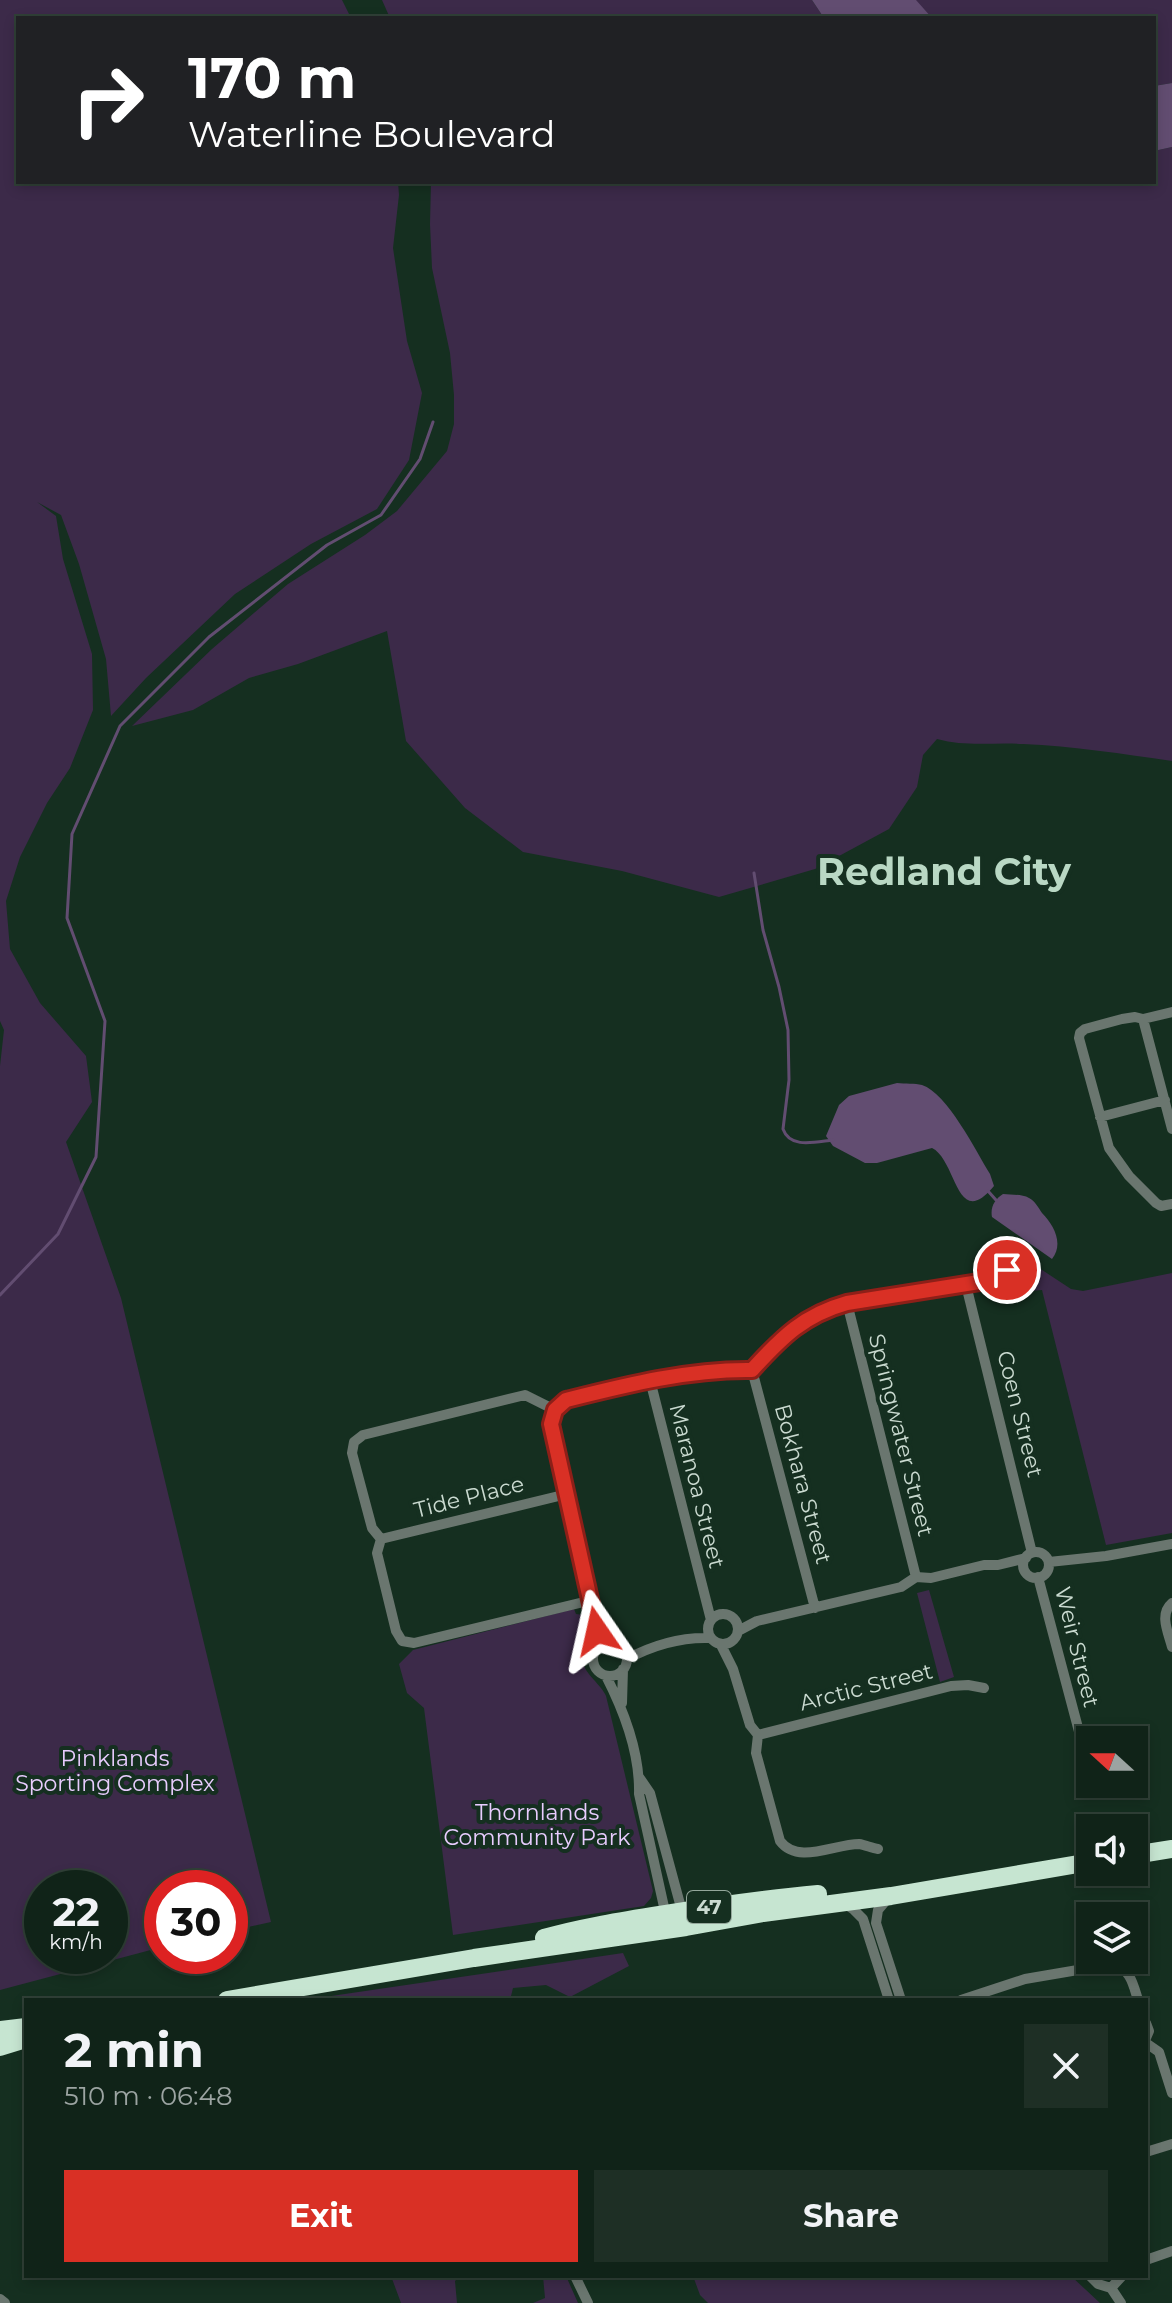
<!DOCTYPE html>
<html lang="en">
<head>
<meta charset="utf-8">
<style>
	:root { --surface:#102318; --page:#1e2f25; --text:#f1f3f6; --muted:#9ca4a2; --line:#304037; --accent:#d93025 }
	body { margin:0; font-family:Montserrat,sans-serif; background:var(--page); color:var(--text); height:100vh; display:flex; flex-direction:column; font-size:30px; white-space:nowrap }
	* { box-sizing:border-box; margin:0 }
	p { font-size:26px; color:var(--muted) }
	.icon { flex:none; width:44px; height:44px; fill:none; stroke:currentColor; stroke-width:2; stroke-linecap:round; stroke-linejoin:round }
	.map { position:relative; flex:1; overflow:hidden }
	.sheet { position:absolute; left:24px; top:1998px; width:1124px; height:280px; display:flex; flex-direction:column; background:var(--surface); border-radius:0px; box-shadow:0 4px 12px #0003,0 0 0 2px var(--line) }
	.sheet>* { flex:none }
	.guide { position:absolute; left:16px; top:16px; width:1140px; height:168px; border-radius:0px; box-shadow:0 4px 12px #0003,0 0 0 2px var(--line); background:#202124; color:#fff; overflow:hidden }
	.needle { width:52px; rotate:291deg }
	.tools { position:absolute; left:1076px; top:1726px; display:grid; gap:16px }
	.tools a { display:grid; place-items:center; width:72px; height:72px; border-radius:0px; background:var(--surface); box-shadow:0 4px 12px #0003,0 0 0 2px var(--line); font-size:40px }
	.speed { position:absolute; left:24px; top:1870px; display:flex; gap:16px; font-size:40px; font-weight:700; text-align:center }
	.speed>* { display:grid; place-content:center; width:104px; height:104px; border-radius:50%; background:var(--surface); box-shadow:0 4px 12px #0003,0 0 0 2px var(--line); line-height:1 }
	.speed small { font-size:20px; font-weight:400 }
	.speed .limit { border:12px solid #d22; background:#fff; color:#111 }
	.pin { position:absolute; display:grid; place-items:center; width:68px; height:68px; color:#fff; margin:-34px; border:4px solid #fff; border-radius:50%; box-shadow:0 2px 8px #0007 }
	.me { position:absolute; width:88px; margin:-44px; rotate:349deg; stroke-linejoin:round; filter:drop-shadow(0 0 6px #0008) }
	.turn { display:flex; align-items:center; gap:28px; height:168px; padding:0 40px; font-size:36px }
	.turn .icon { width:104px; height:104px; stroke-width:2.5 }
	.turn b { display:block; font-size:56px; line-height:68px }
	.round { display:grid; place-items:center; flex:none; width:84px; height:84px; border-radius:0px; background:var(--page) }
	.headline { display:flex; align-items:center; justify-content:space-between; height:136px; padding:0 40px }
	h1 { font-size:48px; font-weight:700; line-height:60px }
	.action { display:flex; gap:16px; margin-top:auto; padding:16px 40px }
	.action a { flex:1; height:92px; border-radius:0px; background:var(--accent); color:#fff; font-size:32px; font-weight:700; line-height:92px; text-align:center }
	.action a+a { background:var(--page); color:var(--text) }
	.map>svg:first-child { display:block }
	.green { fill:#3c2a49; fill-rule:evenodd }
	.water { fill:#624d71 }
	.lines { fill:none; stroke-linecap:round; stroke-linejoin:round }
	.stream { stroke:#624d71; stroke-width:3 }
	.street { stroke:#6a766f; stroke-width:10 }
	.highway { stroke:#c6e5d1; stroke-width:18 }
	.route-casing { stroke:#8d1f18; stroke-width:20 }
	.route { stroke:#d93025; stroke-width:14 }
	.labels { text-anchor:middle; dominant-baseline:central; stroke-width:8; stroke-linejoin:round; paint-order:stroke }
	.shield { fill:#152f20; stroke:#94a79b; stroke-width:2 }
	.shield-label { font-size:20px; font-weight:bold; fill:#cadad0 }
	.street-label { font-size:22px; fill:#cadad0; stroke:#152f20 }
	.park-label { font-size:22px; fill:#e9cdff; stroke:#152f20 }
	.town-label { font-size:38px; font-weight:bold; fill:#b9d8c4; stroke:#152f20 }
</style>
</head>
<body>
<div class="map">
<svg width="1172" height="2303" viewBox="0 0 1172 2303">
	<rect width="100%" height="100%" fill="#152f20"/>
	<path class="green" d="M0 0H342L351 18H18V182H398L399 195 393 248 407 341 422 393 409 460 377 509 311 544 235 594 146 678 111 716 106 659 79 564 61 515 37 502 56 516 63 559 92 654 93 710 70 768 47 803 20 857 6 901 10 949 40 1003 86 1056 92 1102 66 1142 121 1298 271 1922 230 1931V1888H162V1947L0 1990V1066L4 1030 0 1021ZM42 1888H110V1956H42Z
		M382 0H812L824 18H390Z
		M904 0H1172V83L1154 86V18H927Z
		M1172 147V761C1123 754 1073 746 1023 744 994 742 966 747 937 739L923 755 917 787 889 829 815 869 719 897 622 871 523 852 465 808 406 741 387 631 298 664 249 678 193 710 132 726 212 649 288 584 365 535 397 511 447 451 454 424V395L450 353 432 268 430 224 431 182H1154V151Z
		M1033 1264 1071 1289 1083 1291 1172 1273V1533L1106 1545 1042 1290 1030 1291 1025 1272Z
		M929 1590 954 1677 940 1682 917 1593Z
		M574 1609 576 1614 584 1615C589 1626 589 1640 587 1653 586 1656 583 1661 584 1665 585 1673 602 1686 606 1696L653 1891 651 1898 644 1906 453 1935 424 1708 407 1693 399 1664 413 1650Z
		M623 1953 629 1966 570 1997 546 1985 513 1988 510 2000H304Z
		M391 2276H460L455 2281 457 2303H401Z
		M543 2276H566L578 2303H533L545 2298Z
		M693 2276H1071L1100 2303H708L700 2295Z"/>
	<path class="water" d="M812 0H916L932 18H824Z
		M1172 83V147L1154 151V86Z
		M897 1083C905 1084 915 1083 922 1085 947 1093 976 1151 990 1174L994 1186C956 1232 957 1160 932 1148L877 1163H865L833 1146 826 1136 839 1105 849 1096Z
		M1003 1194C1011 1195 1022 1194 1029 1198 1035 1201 1038 1207 1042 1213 1054 1225 1064 1244 1052 1259L992 1217C990 1207 995 1199 1003 1194Z"/>
	<g class="lines">
		<path class="stream" d="M754 873 763 930 779 987 788 1030 789 1080 783 1129C790 1149 815 1142 833 1140
			M988 1191 996 1200
			M0 1295 58 1234 96 1157 105 1021 67 918 72 834 120 726 209 637 327 545 381 515 420 459 433 422"/>
		<path class="street" d="M1172 1012 1143 1019 1135 1017 1122 1019 1085 1029 1080 1033 1079 1038 1109 1148 1129 1176 1156 1203 1161 1206 1172 1204
			M1143 1019 1172 1129
			M1100 1117 1165 1100
			M966 1285 1032 1553
			M847 1303 916 1577
			M752 1370 815 1608
			M650 1380 711 1620
			M555 1410 525 1395 363 1435 354 1442 352 1453 372 1528 381 1539 377 1553 396 1631 402 1641 414 1643 592 1600
			M381 1539 567 1494
			M1023 1565a13 13 0 1 1 26 0a13 13 0 1 1-26 0Z
			M1049 1562 1106 1556 1172 1544
			M1038 1577 1090 1773
			M1172 1603C1159 1614 1168 1632 1172 1647
			M708 1629a15 15 0 1 1 30 0a15 15 0 1 1-30 0Z
			M738 1631 757 1621 901 1587 916 1577 931 1578 984 1565H998L1026 1558
			M593 1659a17 17 0 1 1 34 0a17 17 0 1 1-34 0Z
			M721 1645 733 1669 750 1725 758 1735 756 1753 780 1841C798 1865 834 1844 859 1844 865 1845 872 1848 878 1849
			M598 1648 597 1621 551 1424 555 1410 566 1400C626 1386 689 1369 752 1370 781 1338 805 1315 847 1303L998 1279 1007 1270
			M627 1659C653 1645 681 1637 710 1638
			M606 1676C624 1711 640 1754 639 1794L666 1916
			M622 1703 623 1669
			M758 1735 951 1686 968 1685 984 1688
			M639 1777 650 1793 683 1915
			M1099 1784 1102 1787
			M889 1897 878 1910 876 1923 901 2000
			M844 1903 853 1909 863 1919 889 2000
			M961 2000 1025 1979 1113 1964C1131 1970 1133 1984 1138 2000
			M1146 2023 1149 2031 1146 2038
			M1146 2043 1159 2052 1172 2093
			M1146 2152 1172 2144
			M1146 2260 1172 2251
			M575 2276 588 2303
			M1090 2276 1098 2284 1111 2288 1121 2303
			M1111 2288 1122 2276
			M0 2299 5 2303"/>
		<path class="highway" d="M1134 1855 1172 1849
			M544 1938C579 1928 616 1922 653 1916 708 1907 763 1899 818 1894
			M227 2000 474 1958 686 1927 763 1913 891 1896 1090 1862
			M0 2030 26 2027
			M0 2047 26 2039"/>
	</g>
	<g class="lines">
		<g class="route-casing">
			<path id="route" d="M597 1631 551 1424 555 1410 566 1400C626 1385 689 1369 752 1370 782 1337 804 1315 847 1303L998 1279 1007 1270"/>
		</g>
		<use href="#route" class="route"/>
	</g>
	<g class="labels">
		<rect class="shield" x="687" y="1891" width="44" height="32" rx="6"/>
		<g class="shield-label">
			<text x="709" y="1907">47</text>
		</g>
		<g class="street-label">
			<text transform="translate(1020 1414) rotate(76)">Coen Street</text>
			<text transform="translate(901 1435) rotate(76)">Springwater Street</text>
			<text transform="translate(803 1484) rotate(75)">Bokhara Street</text>
			<text transform="translate(697 1486) rotate(76)">Maranoa Street</text>
			<text transform="translate(469 1497) rotate(-14)">Tide Place</text>
			<text transform="translate(1077 1647) rotate(76)">Weir Street</text>
			<text transform="translate(866 1687) rotate(-14)">Arctic Street</text>
		</g>
		<g class="park-label">
			<text x="115" y="1758">Pinklands<tspan x="115" dy="25">Sporting Complex</tspan></text>
			<text x="537" y="1812">Thornlands<tspan x="537" dy="25">Community Park</tspan></text>
		</g>
		<g class="town-label">
			<text x="944" y="871">Redland City</text>
		</g>
	</g>
</svg>
<div class="tools">
<a><svg class="needle" viewBox="-14 -14 28 28"><path d="M0-13l5 13h-10z" fill="#e53935"/><path d="M0 13l5-13h-10z" fill="#9ca4a2"/></svg></a>
<a><svg class="icon" aria-label="sound" viewBox="0 0 24 24"><path d="M4 9h4l5-4v14l-5-4H4zM17 9q2 3 0 6"/></svg></a>
<a><svg class="icon" aria-label="layers" viewBox="0 0 24 24"><path d="M12 4l9 5-9 5-9-5zM3 14l9 5 9-5"/></svg></a>
</div>
<div class="speed"><div>22<small>km/h</small></div><div class="limit">30</div></div>
<div class="pin" style="left:1007px;top:1270px;background:#d93025"><svg class="icon" aria-label="arrive" viewBox="0 0 24 24"><path d="M6 21V4h12l-3 4 3 4H6"/></svg></div>
<svg class="me" style="left:597px;top:1631px" viewBox="-20 -20 40 40"><path d="M0-17L14 15 0 8-14 15z" fill="#d93025" stroke="#fff" stroke-width="4"/></svg>
<div class="guide">
<div class="turn"><svg class="icon" aria-label="right" viewBox="0 0 24 24"><path d="M7 20v-9h11M14 6l5 5-5 5"/></svg><div><b>170 m</b>Waterline Boulevard</div></div>
</div>
<section class="sheet">
<div class="headline"><div><h1>2 min</h1><p>510 m · 06:48</p></div><a class="round"><svg class="icon" aria-label="close" viewBox="0 0 24 24"><path d="M6 6l12 12M18 6L6 18"/></svg></a></div>
<div class="action"><a>Exit</a><a>Share</a></div>
</section>
</div>
</body>
</html>
